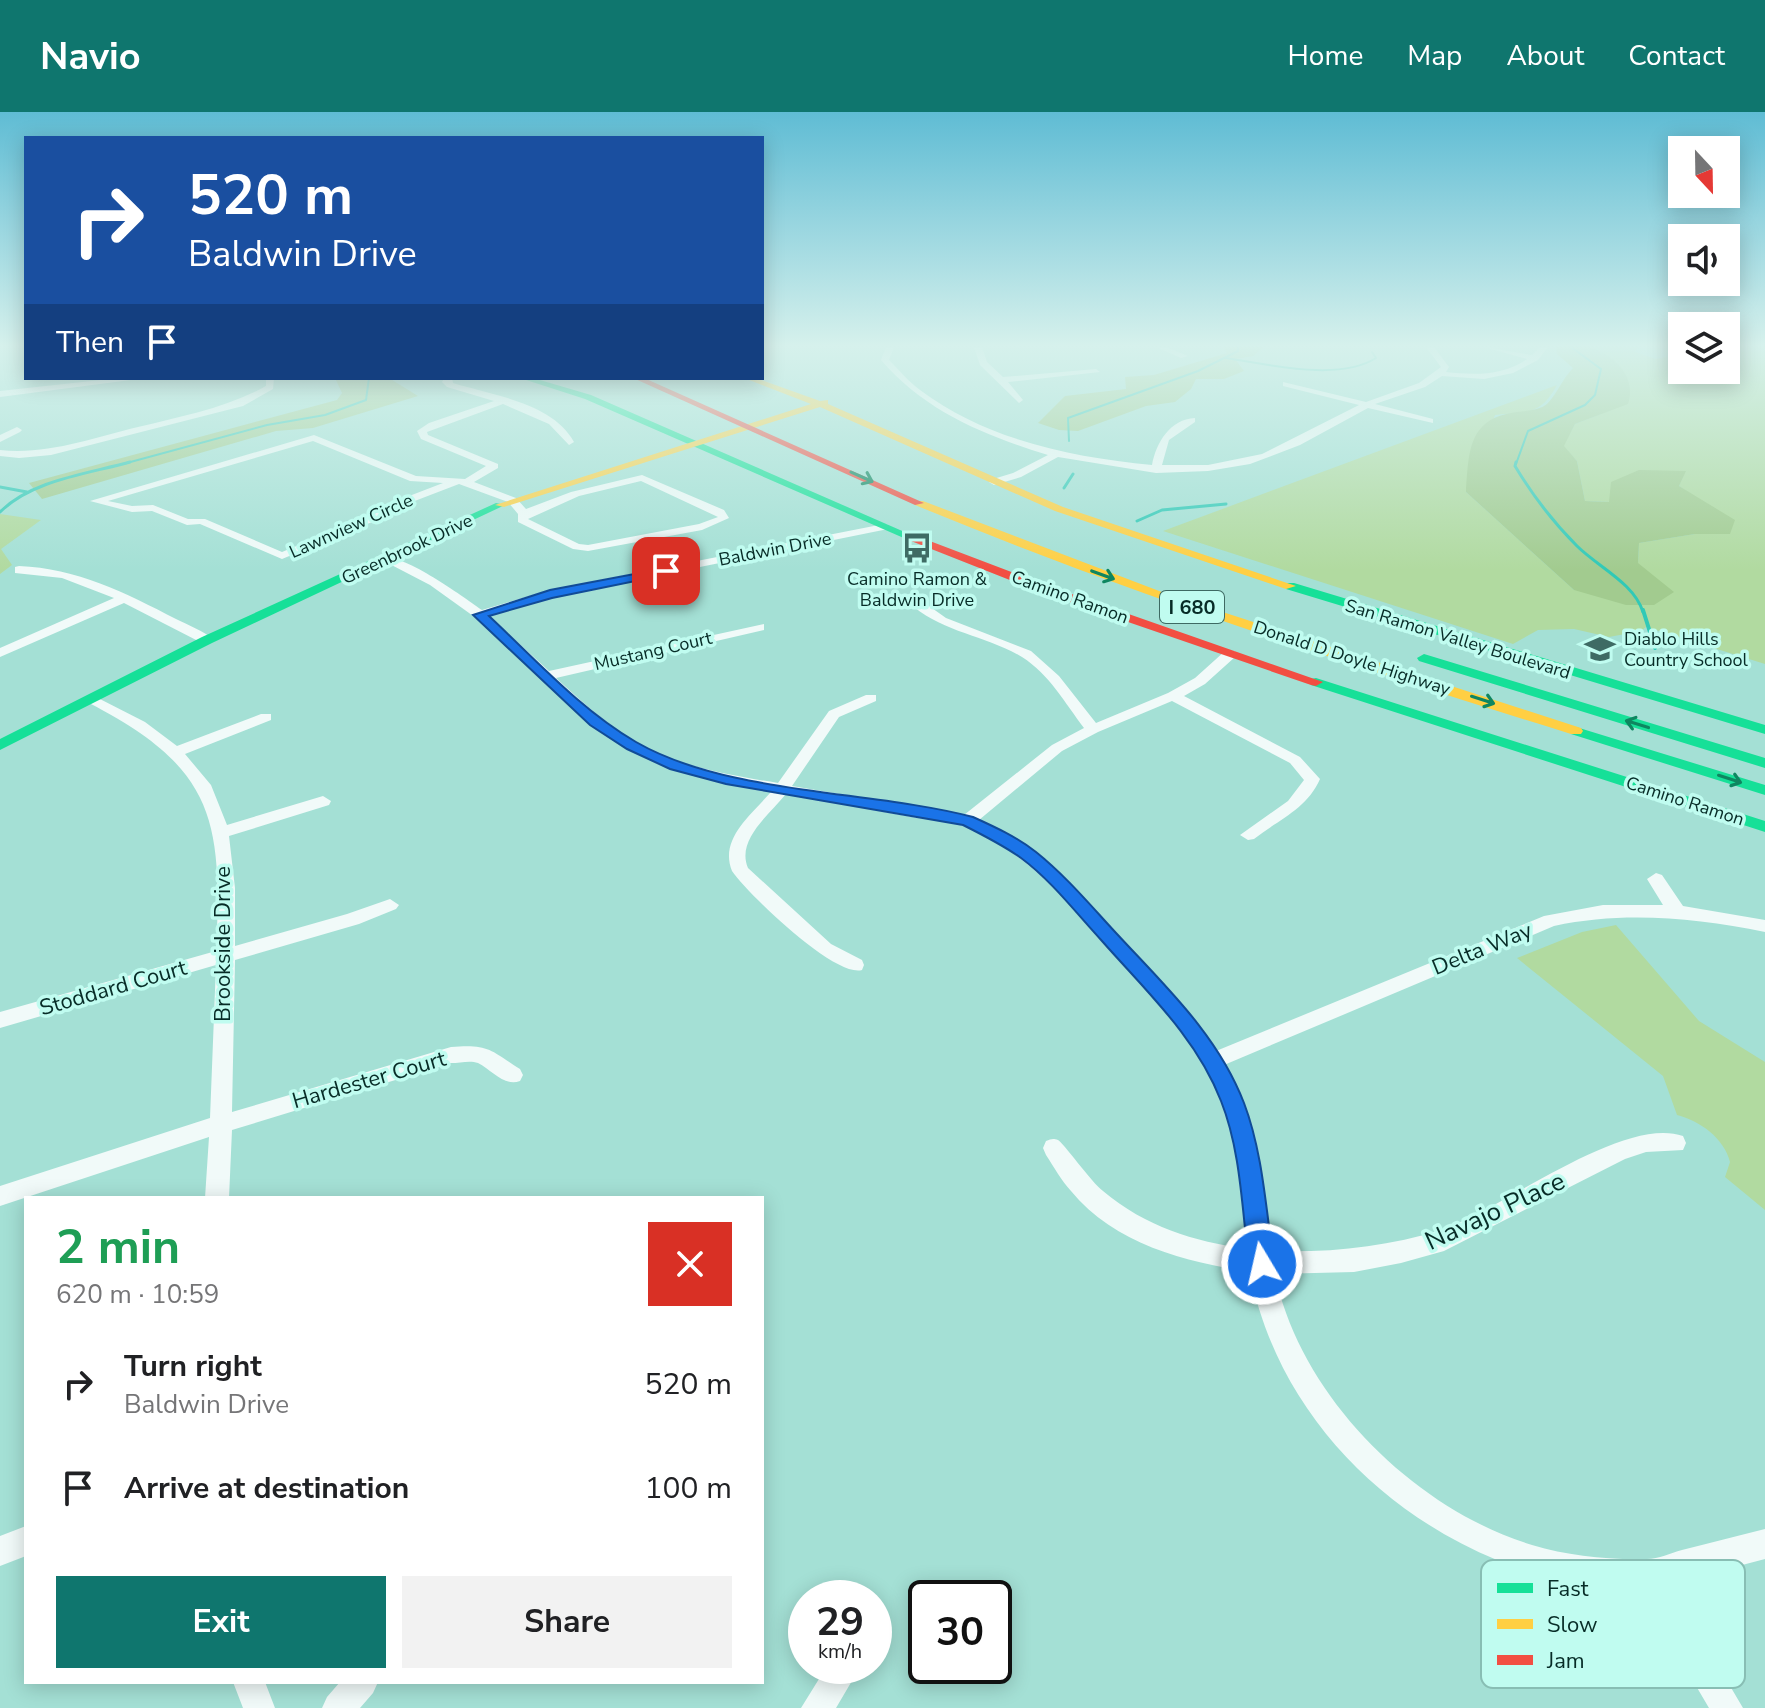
<!DOCTYPE html>
<html lang="en">
<head>
<meta charset="utf-8">
<style>
	:root { --surface:#fff; --page:#f2f2f2; --text:#202124; --muted:#757577; --accent:#0f766e }
	body { margin:0; font-family:"Nunito Sans",sans-serif; background:var(--page); color:var(--text); height:100vh; display:flex; flex-direction:column; font-size:30px; white-space:nowrap }
	* { box-sizing:border-box; margin:0 }
	p { font-size:26px; color:var(--muted) }
	.icon { flex:none; width:44px; height:44px; fill:none; stroke:currentColor; stroke-width:2; stroke-linecap:round; stroke-linejoin:round }
	.map { position:relative; flex:1; overflow:hidden }
	.panel { position:absolute; left:24px; top:1084px; width:740px; height:488px; display:flex; flex-direction:column; background:var(--surface); border-radius:0px; box-shadow:0 4px 20px #0003 }
	.panel>* { flex:none }
	.guide { position:absolute; left:24px; top:24px; width:740px; height:244px; border-radius:0px; box-shadow:0 4px 20px #0003; background:#1a4fa0; color:#fff; overflow:hidden }
	.needle { width:52px; rotate:158deg }
	.controls { position:absolute; left:1668px; top:24px; display:grid; gap:16px }
	.controls a { display:grid; place-items:center; width:72px; height:72px; border-radius:0px; background:var(--surface); box-shadow:0 4px 20px #0003; font-size:40px }
	.speed { position:absolute; left:788px; top:1468px; display:flex; gap:16px; font-size:40px; font-weight:700; text-align:center }
	.speed>* { display:grid; place-content:center; width:104px; height:104px; border-radius:50%; background:var(--surface); box-shadow:0 4px 20px #0003; line-height:1 }
	.speed small { font-size:20px; font-weight:400 }
	.speed .limit { border:4px solid #111; border-radius:12px; background:#fff; color:#111 }
	.pin { position:absolute; display:grid; place-items:center; width:68px; height:68px; color:#fff; margin:-34px; border-radius:16px; box-shadow:0 4px 12px #0006 }
	.me { position:absolute; width:88px; margin:-44px; rotate:351deg; stroke-linejoin:round; filter:drop-shadow(0 0 6px #0008) }
	.turn { display:flex; align-items:center; gap:28px; height:168px; padding:0 32px; font-size:36px }
	.turn .icon { width:104px; height:104px; stroke-width:2.5 }
	.turn b { display:block; font-size:56px; line-height:68px }
	.then { display:flex; align-items:center; height:76px; padding:0 32px; background:#0003; gap:16px; font-size:30px }
	.round { display:grid; place-items:center; flex:none; width:84px; height:84px; border-radius:0px; background:var(--page) }
	.head { display:flex; align-items:center; justify-content:space-between; height:136px; padding:0 32px }
	h1 { font-size:48px; font-weight:700; line-height:60px; color:#1e9e55 }
	.button { display:flex; gap:16px; margin-top:auto; padding:16px 32px }
	.button a { flex:1; height:92px; border-radius:0px; background:var(--accent); color:#fff; font-size:32px; font-weight:700; line-height:92px; text-align:center }
	.button a+a { background:var(--page); color:var(--text) }
	ul { padding:0; list-style:none }
	li { display:flex; align-items:center; gap:24px; height:104px; padding:0 32px }
	li div { flex:1 }
	li b { display:block; font-size:30px }
	li em { font-style:normal }
	header { display:flex; align-items:center; gap:48px; box-sizing:border-box; height:112px; padding:0 40px; background:var(--accent); color:#fff }
	header strong { font-size:38px }
	nav { display:flex; gap:44px; margin-inline-start:auto; font-size:28px }
	.map>svg:first-child { display:block }
	.green { fill:#b1daa0 }
	.forest { fill:#a2cb8f }
	.lines { fill:none; stroke-linecap:round; stroke-linejoin:round }
	.stream-far2 { stroke:#31c9b7; stroke-width:2 }
	.stream-far1 { stroke:#31c9b7; stroke-width:3 }
	.stream { stroke:#31c9b7; stroke-width:4 }
	.street { fill:#f1faf9; fill-rule:evenodd }
	.fast { fill:#16e098; fill-rule:evenodd }
	.slow { fill:#ffcf43; fill-rule:evenodd }
	.jam { fill:#f24e42; fill-rule:evenodd }
	.oneway { stroke:#0e8660 }
	.route { fill:#1a73e8; stroke:#114b97; stroke-width:2 }
	.labels { text-anchor:middle; dominant-baseline:central; stroke-width:7; stroke-linejoin:round; paint-order:stroke }
	.far-street-label { font-size:18px; fill:#072c27; stroke:#c0fcf0 }
	.far-poi-label { font-size:18px; fill:#072c27; stroke:#c0fcf0 }
	.shield { fill:#c0fcf0; stroke:#3e6a63; stroke-width:2 }
	.shield-label { font-size:20px; font-weight:bold; fill:#072c27 }
	.street-label { font-size:22px; fill:#072c27; stroke:#c0fcf0 }
	.near-street-label { font-size:26px; fill:#072c27; stroke:#c0fcf0 }
	.key { fill:#c0fcf0; stroke:#88beb4; stroke-width:2 }
	.key-label { font-size:22px; fill:#072c27 }
</style>
</head>
<body>
<header>
<strong>Navio</strong>
<nav><a>Home</a><a>Map</a><a>About</a><a>Contact</a></nav>
</header>
<div class="map">
<svg width="1765" height="1596" viewBox="0 0 1765 1596">
	<rect width="100%" height="100%" fill="#a4e0d5"/>
	<path class="green" d="M1588 235H1638L1635 240 1656 247 1682 242V258H1726V235H1765V552L1646 515 1641 519 1609 525 1574 517 1538 518 1513 532 1163 419 1557 273C1540 304 1528 299 1495 303L1466 380 1574 478 1638 451 1639 431 1695 422H1730L1699 388 1679 374 1685 359 1610 390 1585 389 1577 349 1563 334 1575 312 1601 302 1620 254Z
		M0 402 41 408 1 437 12 453 0 462Z
		M1616 813 1699 909 1765 950V1098L1725 1065 1730 1050C1724 1026 1700 1009 1677 1003L1663 964 1517 846 1582 820Z"/>
	<path class="forest" d="M1223 235H1264L1253 244 1235 247 1244 259 1224 267H1196L1191 277 1175 290 1146 294 1078 319 1059 318 1038 311 1065 284 1126 277 1125 265 1154 263 1227 241Z
		M1556 235C1566 235 1580 232 1589 235 1615 243 1637 265 1628 292L1575 312 1564 334 1577 349 1585 389 1609 390 1611 370 1639 358 1686 359 1679 374 1735 408 1730 422H1695L1639 431 1638 451 1674 480 1654 493H1626L1574 478 1466 380C1469 339 1468 306 1517 300 1526 299 1540 298 1547 292 1555 285 1563 266 1573 256L1557 242Z
		M335 266H389L418 284 313 316 276 319 42 387 29 371 337 288 342 281Z"/>
	<g class="lines">
		<path class="stream-far2" d="M1225 246C1268 252 1338 270 1376 246L1372 240
			M1069 329 1068 306 1198 259 1238 239V235
			M123 352 267 313 325 303 366 288 369 266
			M1516 352 1528 319 1585 293 1595 283 1601 257 1571 235"/>
		<path class="stream-far1" d="M1516 350 1515 354C1533 384 1552 409 1577 434 1598 455 1634 471 1643 500
			M0 375 27 380
			M1064 376 1073 362
			M0 400C32 368 87 362 130 350
			M1137 409 1162 398 1226 392"/>
		<path class="stream" d="M1643 498 1655 536"/>
		<path class="street" d="M886 235H894L889 248C899 258 909 270 920 278 987 328 1071 345 1152 353 1156 331 1170 307 1195 306V310L1169 328 1162 353H1208L1262 342 1359 293 1283 274V270L1366 290 1419 271 1441 255 1426 235H1434L1449 255 1446 260C1474 263 1503 264 1527 247L1484 235 1532 243 1540 235H1548L1538 248 1513 261 1484 267 1442 264 1425 275 1375 292 1433 307V311L1368 296 1300 333 1250 352 1208 359 1156 361 1058 345 1021 365 994 373 989 370 990 368 1013 361 1048 343C984 323 926 300 881 248Z
			M974 235H982L987 250 1003 265 1096 257 1100 260 1008 270 1023 288 1019 291 980 253Z
			M1156 235H1166L1188 244 1181 246Z
			M119 266H146L0 285V279Z
			M266 266H274L273 277 243 294 51 343 19 346 0 344V338C47 343 93 326 138 315 182 304 226 296 266 274Z
			M444 266H452L453 271C492 283 553 291 574 330L569 333 549 312 503 292 427 320 428 323 498 352V356L474 370 516 386 526 397 571 380 642 363 724 398 729 406 702 418 588 439 573 437 518 410V402L508 390 459 372 399 395 394 401 282 447 200 412 187 413 152 399 132 400 90 389 314 323 416 364 465 367 486 354 421 327 417 319 429 311 494 289 447 275 442 270ZM313 329 410 369 443 371 391 391 386 397 282 440 205 407H188L153 393 132 394 108 389ZM641 369 718 405 699 412 588 433 579 432 528 407 579 384Z
			M17 315 22 318 20 320 0 330V323Z
			M884 412 888 413V417L552 485 489 504 549 559 764 512V518L556 566C581 589 605 611 634 629 677 655 730 663 778 671L829 599 866 583H876V589L839 605 792 674 964 703 1052 633 1084 616C1065 591 1049 562 1022 545 987 524 946 521 914 495V489H922L946 506 1031 539 1059 564 1096 611 1168 581 1195 566 1225 539H1235V545L1205 572 1184 584 1300 645 1320 667C1307 697 1278 708 1254 727L1248 728 1240 723 1288 689 1304 668 1290 651 1172 589 1098 620 1062 639 979 708C1040 736 1080 781 1125 830 1157 865 1189 899 1216 939L1544 804 1603 793H1663L1647 767 1656 761 1662 763 1683 794 1765 808V820C1694 806 1625 799 1554 814L1224 953C1259 1011 1262 1074 1271 1139 1329 1141 1386 1135 1441 1118 1502 1098 1622 1003 1683 1024L1686 1031 1683 1038 1646 1040 1625 1047 1444 1139 1401 1151 1354 1160 1275 1162C1300 1284 1414 1397 1532 1433 1569 1444 1608 1448 1647 1447 1659 1447 1670 1441 1682 1438 1710 1431 1737 1424 1765 1417V1447L1670 1472 1743 1596H1709L1639 1477C1623 1476 1607 1477 1591 1475 1558 1472 1527 1460 1497 1448 1375 1398 1275 1292 1250 1160 1186 1150 1114 1132 1071 1079 1061 1068 1054 1055 1046 1043L1043 1036 1046 1029C1051 1027 1053 1026 1058 1028 1062 1029 1092 1071 1103 1079 1146 1115 1193 1129 1247 1137 1241 1087 1240 1035 1221 987 1198 933 1156 889 1117 845 1072 795 1030 741 966 715 950 708 930 708 912 705 870 697 828 690 786 682 769 703 736 728 748 756L831 832 862 848 864 853 862 858C835 866 748 782 732 759 719 727 751 703 771 680L726 672 671 656 627 637 590 612 476 506 430 473 380 447C397 436 465 486 482 498L550 478Z
			M19 454C76 456 126 481 176 507 188 513 204 519 214 528L202 531 124 491 0 545V536L114 486 62 466 15 461V455Z
			M94 584 145 610 177 634 261 602H271V608L185 642 211 673 227 713 323 684 331 689 329 693 229 724 235 776V834L347 802 390 787 399 793 396 797 359 812 235 848 232 1000 451 935C489 932 490 938 520 957L523 963 520 969C504 975 492 958 478 951 470 948 460 951 451 951L232 1018 229 1086H205L209 1025 0 1094V1074L210 1006 216 853 0 916V900L216 839C223 706 213 655 89 591V585Z
			M26 1414V1444L0 1454V1424Z
			M827 1554H853L856 1562 836 1596H801Z
			M233 1570H265L275 1596H243Z
			M340 1570H378L373 1581 360 1596H322L327 1585Z"/>
		<path class="fast" d="M520 266H533L591 283 916 425 906 427 585 287Z
			M496 391 505 393 212 531 0 638V627L202 525Z
			M1286 471H1294L1765 613V622L1286 477Z
			M1424 542 1765 646V656L1419 549 1417 546Z
			M1316 566 1765 709V720L1311 573V567Z
			M1576 615 1765 673V683L1571 622V616Z"/>
		<path class="slow" d="M744 266H756L820 289 828 288V292L1063 395 1296 474 1286 477 1055 399 820 295 504 395 495 393 811 292Z
			M915 389H923L1167 482 1581 616 1583 619 1581 622H1571C1350 553 1130 482 915 393Z"/>
		<path class="jam" d="M633 266H644L924 391 915 393Z
			M906 423H914L1043 472 1323 570 1316 574 1311 573 1035 478 906 427Z"/>
	</g>
	<defs><path id="oneway-shaft" d="M-6 0H5M1.5-3L5.5 0L1.5 3" fill="none" stroke-width="1.6" stroke-linecap="round" stroke-linejoin="round" transform="scale(2)"/></defs>
	<g class="oneway">
		<use href="#oneway-shaft" transform="translate(862 365) rotate(24)"/>
		<use href="#oneway-shaft" transform="translate(1103 463) rotate(20)"/>
		<use href="#oneway-shaft" transform="translate(1483 588) rotate(18)"/>
		<use href="#oneway-shaft" transform="translate(1637 612) rotate(-163)"/>
		<use href="#oneway-shaft" transform="translate(1730 667) rotate(18)"/>
	</g>
	<linearGradient id="sky" x2="0" y2="1"><stop stop-color="#5fbcd4"/><stop offset="0.51" stop-color="#d6f1ec"/><stop offset="1" stop-color="#d6f1ec" stop-opacity="0"/></linearGradient>
	<rect width="1765" height="458" fill="url(#sky)"/>
	<path class="route" d="M666 456 670 457V462L552 486 489 504C535 547 581 598 636 630 728 683 870 678 973 705 995 715 1017 725 1036 740 1066 764 1091 794 1117 822 1165 874 1218 923 1244 991 1263 1041 1266 1099 1274 1152L1271 1160 1262 1163 1253 1160 1249 1152C1242 1099 1241 1039 1221 989 1197 926 1146 879 1102 829 1076 801 1052 769 1021 746 1003 733 983 723 963 713L726 672 670 657 627 637 590 613 473 503 550 478Z"/>
	<defs>
		<g id="bus-bare" transform="scale(2.4)"><path d="M-5-6H5V4H4V6H2V4H-2V6H-4V4H-5ZM-3.5-4V0h7V-4ZM-3.5 1.2v1.5H-2V1.2ZM2 1.2v1.5H3.5V1.2Z" fill="#3e6b64" stroke="#c0fcf0" stroke-width="2.5" paint-order="stroke"/></g>
		<g id="school-bare" transform="scale(2.4)"><path d="M0-5L7-2L0 1L-7-2ZM-4 1L0 2.5L4 1V4Q0 6-4 4Z" fill="#3e6b64" stroke="#c0fcf0" stroke-width="2.5" paint-order="stroke"/></g>
	</defs>
	<g fill-rule="evenodd">
		<use href="#bus-bare" x="917" y="436"/>
		<use href="#school-bare" x="1600" y="537"/>
	</g>
	<g class="labels">
		<g class="far-street-label">
			<text transform="translate(351 414) rotate(-24)">Lawnview Circle</text>
			<text transform="translate(407 437) rotate(-25)">Greenbrook Drive</text>
			<text transform="translate(775 437) rotate(-11)">Baldwin Drive</text>
			<text transform="translate(1070 485) rotate(20)">Camino Ramon</text>
			<text transform="translate(1458 527) rotate(17)">San Ramon Valley Boulevard</text>
			<text transform="translate(653 539) rotate(-13)">Mustang Court</text>
			<text transform="translate(1352 546) rotate(18)">Donald D Doyle Highway</text>
			<text transform="translate(1685 689) rotate(18)">Camino Ramon</text>
		</g>
		<g class="far-poi-label">
			<text x="917" y="467">Camino Ramon &amp;<tspan x="917" dy="21">Baldwin Drive</tspan></text>
			<text x="1624" y="527" text-anchor="start">Diablo Hills<tspan x="1624" dy="21">Country School</tspan></text>
		</g>
		<rect class="shield" x="1160" y="479" width="64" height="32" rx="6"/>
		<g class="shield-label">
			<text x="1192" y="495">I 680</text>
		</g>
		<g class="street-label">
			<text transform="translate(223 832) rotate(-90)">Brookside Drive</text>
			<text transform="translate(1482 837) rotate(-22)">Delta Way</text>
			<text transform="translate(113 876) rotate(-16)">Stoddard Court</text>
			<text transform="translate(369 968) rotate(-16)">Hardester Court</text>
		</g>
		<g class="near-street-label">
			<text transform="translate(1495 1099) rotate(-25)">Navajo Place</text>
		</g>
	</g>
	<rect x="1481" y="1448" width="264" height="128" rx="12" class="key"/>
	<rect x="1497" y="1471" width="36" height="10" fill="#16e098"/>
	<rect x="1497" y="1507" width="36" height="10" fill="#ffcf43"/>
	<rect x="1497" y="1543" width="36" height="10" fill="#f24e42"/>
	<g class="key-label">
		<text x="1547" y="1484">Fast</text>
		<text x="1547" y="1520">Slow</text>
		<text x="1547" y="1556">Jam</text>
	</g>
</svg>
<div class="controls">
<a><svg class="needle" viewBox="-14 -14 28 28"><path d="M0-13l5 13h-10z" fill="#e53935"/><path d="M0 13l5-13h-10z" fill="#757577"/></svg></a>
<a><svg class="icon" aria-label="sound" viewBox="0 0 24 24"><path d="M4 9h4l5-4v14l-5-4H4zM17 9q2 3 0 6"/></svg></a>
<a><svg class="icon" aria-label="layers" viewBox="0 0 24 24"><path d="M12 4l9 5-9 5-9-5zM3 14l9 5 9-5"/></svg></a>
</div>
<div class="speed"><div>29<small>km/h</small></div><div class="limit">30</div></div>
<div class="pin" style="left:666px;top:459px;background:#d93025"><svg class="icon" aria-label="arrive" viewBox="0 0 24 24"><path d="M6 21V4h12l-3 4 3 4H6"/></svg></div>
<svg class="me" style="left:1262px;top:1152px" viewBox="-20 -20 40 40"><circle r="17" fill="#1a73e8" stroke="#fff" stroke-width="3"/><path d="M0-11L8 9 0 5-8 9z" fill="#fff"/></svg>
<div class="guide">
<div class="turn"><svg class="icon" aria-label="right" viewBox="0 0 24 24"><path d="M7 20v-9h11M14 6l5 5-5 5"/></svg><div><b>520 m</b>Baldwin Drive</div></div>
<div class="then">Then<svg class="icon" aria-label="arrive" viewBox="0 0 24 24"><path d="M6 21V4h12l-3 4 3 4H6"/></svg></div>
</div>
<section class="panel">
<div class="head"><div><h1>2 min</h1><p>620 m · 10:59</p></div><a class="round" style="background:#d93025;color:#fff"><svg class="icon" aria-label="close" viewBox="0 0 24 24"><path d="M6 6l12 12M18 6L6 18"/></svg></a></div>
<ul>
<li><svg class="icon" aria-label="right" viewBox="0 0 24 24"><path d="M7 20v-9h11M14 6l5 5-5 5"/></svg><div><b>Turn right</b><p>Baldwin Drive</p></div><em>520 m</em></li>
<li><svg class="icon" aria-label="arrive" viewBox="0 0 24 24"><path d="M6 21V4h12l-3 4 3 4H6"/></svg><div><b>Arrive at destination</b></div><em>100 m</em></li>
</ul>
<div class="button"><a>Exit</a><a>Share</a></div>
</section>
</div>
</body>
</html>
